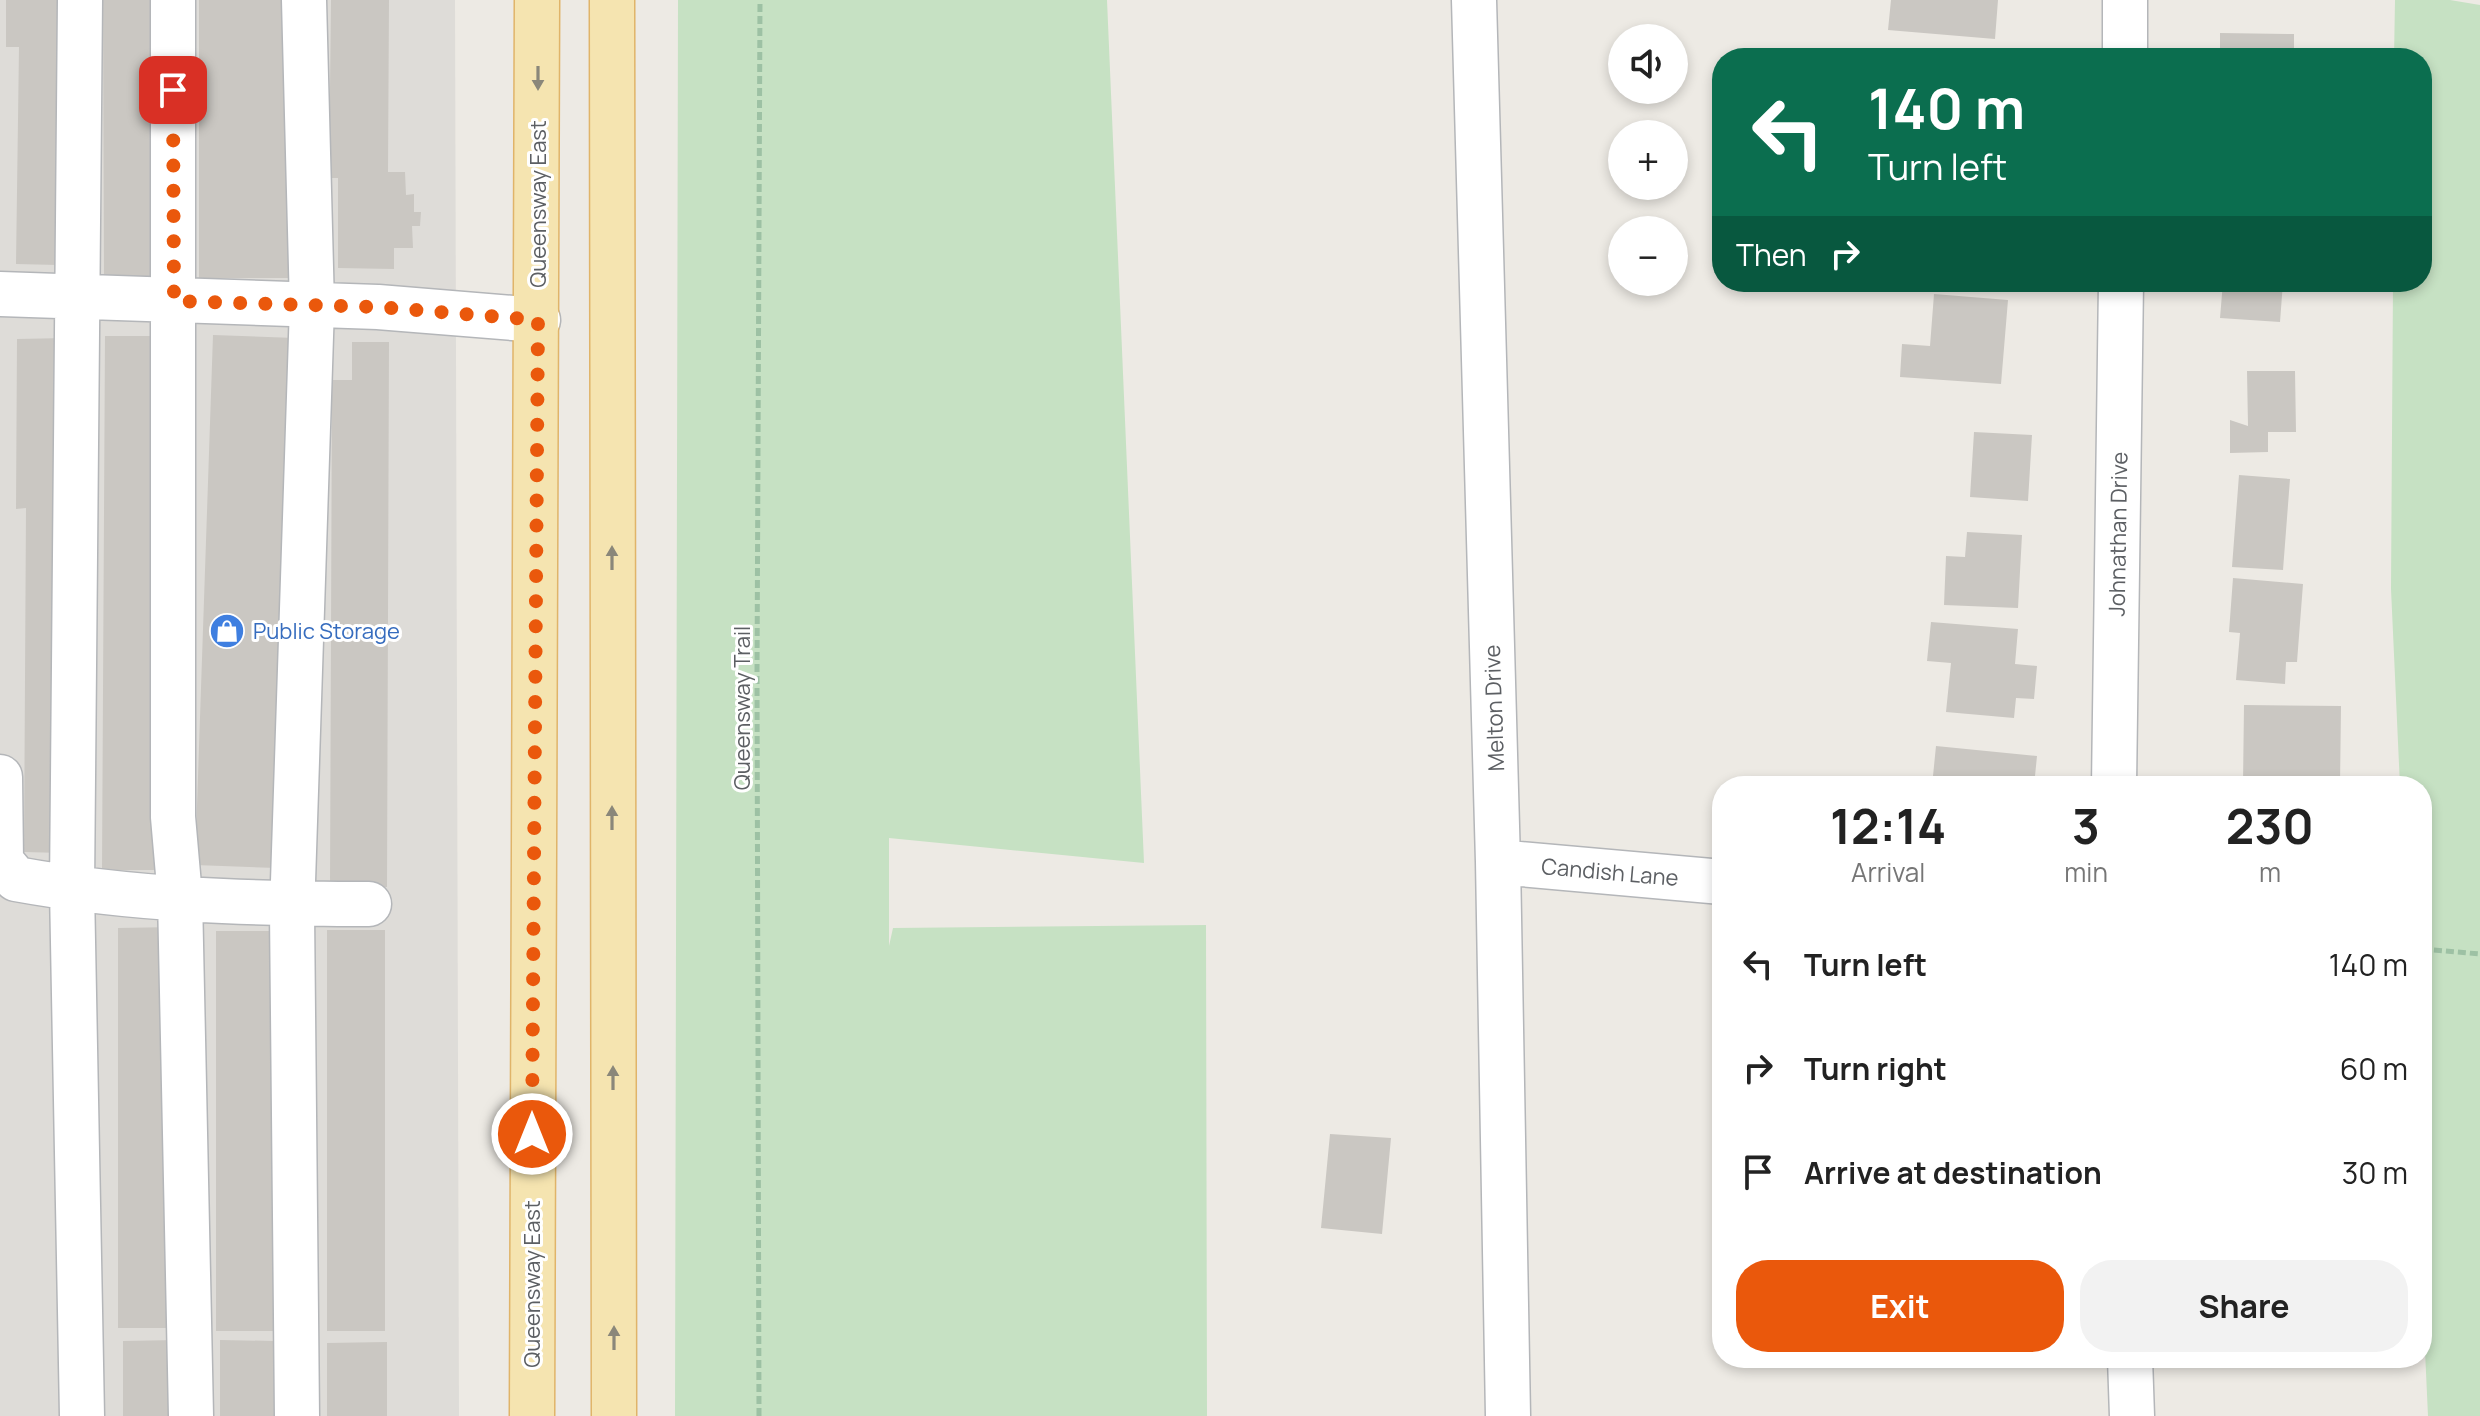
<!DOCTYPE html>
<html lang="en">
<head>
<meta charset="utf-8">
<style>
	:root { --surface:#fff; --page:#f2f2f2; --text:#222; --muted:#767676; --accent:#ea580c }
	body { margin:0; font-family:Manrope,sans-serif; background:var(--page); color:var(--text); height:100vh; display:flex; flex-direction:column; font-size:30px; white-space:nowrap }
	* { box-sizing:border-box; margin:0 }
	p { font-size:26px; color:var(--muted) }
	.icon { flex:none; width:44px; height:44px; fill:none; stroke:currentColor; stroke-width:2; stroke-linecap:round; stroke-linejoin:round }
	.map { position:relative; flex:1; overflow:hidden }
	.panel { position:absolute; left:1712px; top:776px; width:720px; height:592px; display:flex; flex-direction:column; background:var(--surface); border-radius:32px; box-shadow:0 4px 12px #0003 }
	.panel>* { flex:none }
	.banner { position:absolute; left:1712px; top:48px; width:720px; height:244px; border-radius:32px; box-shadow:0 4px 12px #0003; background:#0b6e4f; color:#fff; overflow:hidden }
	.fabs { position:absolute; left:1608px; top:24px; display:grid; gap:16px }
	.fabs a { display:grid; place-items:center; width:80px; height:80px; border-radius:50%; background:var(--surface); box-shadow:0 4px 12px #0003; font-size:40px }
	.pin { position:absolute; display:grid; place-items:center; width:68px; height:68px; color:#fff; margin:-34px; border-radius:16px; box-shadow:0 4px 12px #0006 }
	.me { position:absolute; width:88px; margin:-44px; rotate:0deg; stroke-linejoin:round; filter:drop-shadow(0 0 6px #0008) }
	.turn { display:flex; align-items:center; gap:28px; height:168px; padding:0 24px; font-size:36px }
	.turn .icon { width:104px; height:104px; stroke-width:2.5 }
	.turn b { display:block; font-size:56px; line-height:68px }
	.then { display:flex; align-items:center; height:76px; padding:0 24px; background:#0003; gap:16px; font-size:30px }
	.eta { display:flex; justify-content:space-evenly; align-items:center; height:136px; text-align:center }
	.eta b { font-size:48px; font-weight:700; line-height:56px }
	.action { display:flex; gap:16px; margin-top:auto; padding:16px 24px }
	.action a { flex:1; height:92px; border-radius:32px; background:var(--accent); color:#fff; font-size:32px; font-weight:700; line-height:92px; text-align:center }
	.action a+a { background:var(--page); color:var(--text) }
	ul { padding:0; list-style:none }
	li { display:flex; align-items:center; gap:24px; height:104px; padding:0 24px }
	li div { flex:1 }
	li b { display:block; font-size:30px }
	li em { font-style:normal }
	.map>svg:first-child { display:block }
	.industrial { fill:#dedcd8 }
	.green { fill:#c6e1c3 }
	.building { fill:#cac7c2 }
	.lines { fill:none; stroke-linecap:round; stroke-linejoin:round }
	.minor-casing { stroke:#b4b6b9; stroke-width:47 }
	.major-casing { stroke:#e0b469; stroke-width:47 }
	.path { stroke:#9dc1a4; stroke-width:5; stroke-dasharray:8 4; stroke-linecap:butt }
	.minor { stroke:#fff; stroke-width:44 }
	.major { stroke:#f5e4b0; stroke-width:44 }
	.oneway { fill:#8a877a }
	.route { stroke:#ea580c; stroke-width:14; stroke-dasharray:0 25.2 }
	.labels { text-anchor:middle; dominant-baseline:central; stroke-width:6; stroke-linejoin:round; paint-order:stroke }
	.street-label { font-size:22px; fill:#5c5f63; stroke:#fff }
	.shop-label { font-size:22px; fill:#366cbe; stroke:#fff; text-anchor:start }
</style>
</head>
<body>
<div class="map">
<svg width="2480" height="1416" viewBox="0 0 2480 1416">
	<rect width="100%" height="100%" fill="#edeae4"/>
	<path class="industrial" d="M0 0H455L459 1416H0Z"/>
	<path class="green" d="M678 0H1107L1144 863 889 838V946L893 928 1206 925 1207 1416H675Z
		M2395 0H2450L2480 5V1416H2428L2422 1285V786H2400L2391 589 2393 282H2422V58H2394Z"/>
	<path class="building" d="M6 0H61L58 265 16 264 19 47H6Z
		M103 0H160L161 278 104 279Z
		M199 0H293V278H199Z
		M331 0H389L388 172H405L406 195 414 194V212H421L420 226H412L413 248H394V269L338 268V178H329Z
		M1891 0H1998L1995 39 1888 30Z
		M2220 33 2294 34V58H2220Z
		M2223 282H2283L2280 322 2220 318Z
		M1934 294 2008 300 2001 384 1900 377 1902 344 1930 346Z
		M213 335 295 338 277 868 195 865Z
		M105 336H162L159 870H102Z
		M66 338 63 853 24 852 26 508 16 509 17 339Z
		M352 342H389L387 887H330L332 380H352Z
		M2247 371H2295L2296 432H2268V452L2230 453V420L2248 426Z
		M1974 432 2032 435 2028 501 1970 497Z
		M2239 475 2290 479 2283 570 2232 567Z
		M1967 532 2022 535 2018 608 1944 605 1946 556 1965 557Z
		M2233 578 2303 584 2297 662H2286L2285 684 2236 680 2240 633 2229 632Z
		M1931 622 2018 629 2015 664 2037 666 2034 699 2016 698 2014 718 1946 712 1951 663 1927 661Z
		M2244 705 2341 706 2340 785 2243 784Z
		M1936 746 2037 756 2034 786H1932Z
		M176 927V1328H118V928Z
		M327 930H385V1331H327Z
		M216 931H274V1331H216Z
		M1330 1134 1391 1138 1382 1234 1321 1228Z
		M177 1340V1416H123V1341Z
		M220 1340 275 1341 274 1416H220Z
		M387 1342V1416H327V1343Z"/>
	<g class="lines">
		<g class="minor-casing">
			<path id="minor" d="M80 0 72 889 82 1416
				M173 0V817L180 897 191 1416
				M1474 0 1498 862 1508 1416
				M2125 58V0
				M0 294 378 307 538 320
				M0 777 1 861 16 879C131 900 252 904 369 904
				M2114 786 2121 282
				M1498 862 1722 882
				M2130 1358 2132 1416
				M297 1416 292 912 312 306 304 0"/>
		</g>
		<g class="major-casing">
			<path id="major" d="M612 0 614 1416
				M532 1416 537 0"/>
		</g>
		<path class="path" d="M2422 949 2480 954
			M759 1416 757 677 760 0"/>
		<use href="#minor" class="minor"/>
		<use href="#major" class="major"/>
	</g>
	<defs><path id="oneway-solid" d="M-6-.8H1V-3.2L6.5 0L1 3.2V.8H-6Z" transform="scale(2)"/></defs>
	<g class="oneway">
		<use href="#oneway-solid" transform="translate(538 78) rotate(90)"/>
		<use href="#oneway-solid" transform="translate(612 558) rotate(-90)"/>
		<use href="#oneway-solid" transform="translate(612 818) rotate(-90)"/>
		<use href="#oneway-solid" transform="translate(613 1078) rotate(-90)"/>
		<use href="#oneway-solid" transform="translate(614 1338) rotate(-90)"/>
	</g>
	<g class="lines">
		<path class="route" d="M173 90 174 301 378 307 538 320 532 1134"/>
	</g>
	<defs>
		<g id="shop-disc" transform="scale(1.8)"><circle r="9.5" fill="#3f7fe0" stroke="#fff"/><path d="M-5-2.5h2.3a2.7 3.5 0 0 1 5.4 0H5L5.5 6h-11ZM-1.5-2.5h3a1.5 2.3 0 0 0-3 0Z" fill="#fff"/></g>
	</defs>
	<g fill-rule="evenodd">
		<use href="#shop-disc" x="227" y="631"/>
	</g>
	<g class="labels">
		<g class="street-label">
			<text transform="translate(538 204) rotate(-90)">Queensway East</text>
			<text transform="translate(2118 534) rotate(-89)">Johnathan Drive</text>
			<text transform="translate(742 708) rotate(-90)">Queensway Trail</text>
			<text transform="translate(1494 708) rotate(-92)">Melton Drive</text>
			<text transform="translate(1610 872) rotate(5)">Candish Lane</text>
			<text transform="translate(532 1284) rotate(-90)">Queensway East</text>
		</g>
		<g class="shop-label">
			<text x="253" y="631">Public Storage</text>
		</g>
	</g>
</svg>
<div class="fabs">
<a><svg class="icon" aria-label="sound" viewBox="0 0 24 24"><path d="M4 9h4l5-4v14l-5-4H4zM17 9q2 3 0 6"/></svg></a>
<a>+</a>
<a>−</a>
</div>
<div class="pin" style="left:173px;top:90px;background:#d93025"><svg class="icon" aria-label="arrive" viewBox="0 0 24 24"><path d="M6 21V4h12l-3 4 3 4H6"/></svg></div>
<svg class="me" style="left:532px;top:1134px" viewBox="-20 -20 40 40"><circle r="17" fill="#ea580c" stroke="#fff" stroke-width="3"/><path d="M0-11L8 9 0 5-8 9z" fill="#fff"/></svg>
<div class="banner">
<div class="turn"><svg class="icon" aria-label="left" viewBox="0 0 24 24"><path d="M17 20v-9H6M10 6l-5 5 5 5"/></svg><div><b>140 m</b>Turn left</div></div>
<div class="then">Then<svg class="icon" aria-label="right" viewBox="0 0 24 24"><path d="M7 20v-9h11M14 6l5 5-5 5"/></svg></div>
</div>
<section class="panel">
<div class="eta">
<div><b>12:14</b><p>Arrival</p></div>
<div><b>3</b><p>min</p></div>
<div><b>230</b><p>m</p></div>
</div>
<ul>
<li><svg class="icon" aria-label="left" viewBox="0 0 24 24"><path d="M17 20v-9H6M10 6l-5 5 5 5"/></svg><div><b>Turn left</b></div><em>140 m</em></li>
<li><svg class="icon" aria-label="right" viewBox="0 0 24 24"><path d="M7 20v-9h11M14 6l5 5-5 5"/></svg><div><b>Turn right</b></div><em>60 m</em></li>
<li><svg class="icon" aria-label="arrive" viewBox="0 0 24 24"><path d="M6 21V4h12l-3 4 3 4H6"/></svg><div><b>Arrive at destination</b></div><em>30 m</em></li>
</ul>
<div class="action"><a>Exit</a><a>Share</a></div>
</section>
</div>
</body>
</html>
